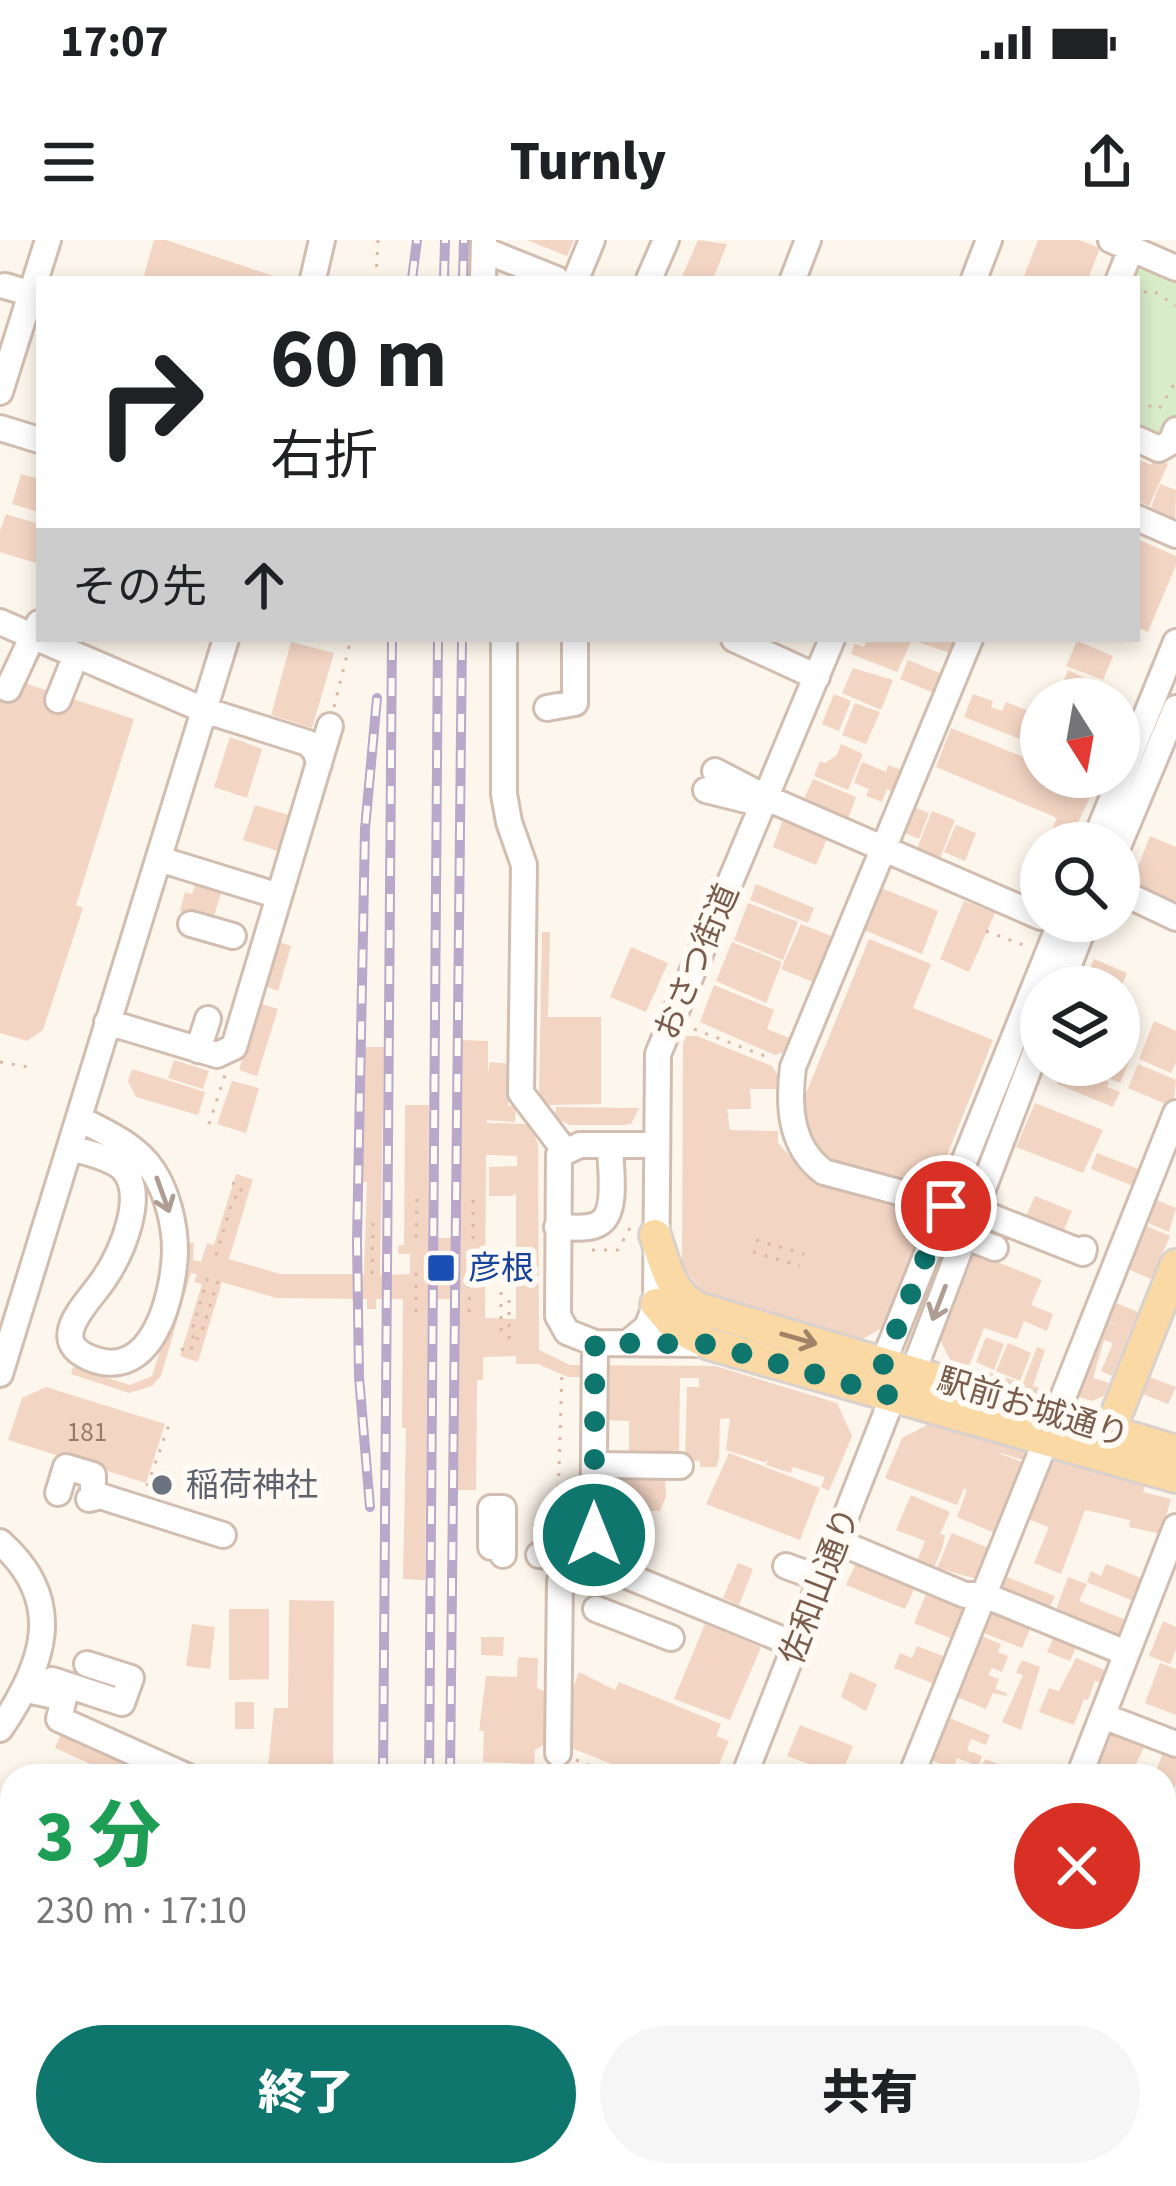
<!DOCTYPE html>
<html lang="ja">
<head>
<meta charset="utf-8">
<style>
	:root { --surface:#fff; --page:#f6f6f6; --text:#202124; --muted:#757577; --accent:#0f766e }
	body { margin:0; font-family:"Source Sans 3","Noto Sans JP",sans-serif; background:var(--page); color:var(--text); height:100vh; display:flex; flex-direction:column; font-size:45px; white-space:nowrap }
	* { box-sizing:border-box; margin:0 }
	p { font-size:39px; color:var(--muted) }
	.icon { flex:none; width:66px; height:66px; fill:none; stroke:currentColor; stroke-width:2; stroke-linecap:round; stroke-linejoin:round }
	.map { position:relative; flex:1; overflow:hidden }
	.panel { position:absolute; left:0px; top:1524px; width:1176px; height:423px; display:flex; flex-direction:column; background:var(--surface); border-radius:36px 36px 0 0; box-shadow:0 6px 18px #0003 }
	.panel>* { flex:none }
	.guide { position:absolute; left:36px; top:36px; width:1104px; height:366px; border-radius:0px; box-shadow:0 6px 18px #0003; background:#fff; color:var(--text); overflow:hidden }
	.needle { width:78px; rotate:169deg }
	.buttons { position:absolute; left:1020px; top:438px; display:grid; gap:24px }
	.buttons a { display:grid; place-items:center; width:120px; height:120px; border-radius:50%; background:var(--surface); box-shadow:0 6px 18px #0003; font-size:60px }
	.pin { position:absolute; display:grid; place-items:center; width:102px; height:102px; color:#fff; margin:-51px; border:6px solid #fff; border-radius:50%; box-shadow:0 3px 12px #0007 }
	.me { position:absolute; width:132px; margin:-66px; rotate:0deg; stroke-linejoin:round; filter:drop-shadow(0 0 9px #0008) }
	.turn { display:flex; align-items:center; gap:42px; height:252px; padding:0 36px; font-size:54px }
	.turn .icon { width:156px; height:156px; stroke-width:2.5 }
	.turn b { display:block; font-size:84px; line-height:102px }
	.then { display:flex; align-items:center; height:114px; padding:0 36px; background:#0003; gap:24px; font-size:45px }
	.round { display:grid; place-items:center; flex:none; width:126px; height:126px; border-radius:63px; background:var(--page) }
	.head { display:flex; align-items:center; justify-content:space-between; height:204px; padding:0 36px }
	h1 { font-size:72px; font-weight:800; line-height:90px; color:#1e9e55 }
	.primary-button { display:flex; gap:24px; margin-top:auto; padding:24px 36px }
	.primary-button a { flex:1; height:138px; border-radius:72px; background:var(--accent); color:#fff; font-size:48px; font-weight:800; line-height:138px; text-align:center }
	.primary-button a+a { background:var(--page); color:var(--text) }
	.status { display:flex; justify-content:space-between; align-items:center; height:84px; padding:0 60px; background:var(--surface); direction:ltr }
	.status svg { height:33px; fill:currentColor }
	header { display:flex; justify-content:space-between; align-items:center; height:156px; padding:0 36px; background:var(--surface); font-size:54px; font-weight:800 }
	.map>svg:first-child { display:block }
	.green { fill:#d8ecc9 }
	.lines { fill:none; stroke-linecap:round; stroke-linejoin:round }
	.river { stroke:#bfe3e8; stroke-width:36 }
	.building { fill:#f3d5c3; fill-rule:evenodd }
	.minor-casing { stroke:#d1beb0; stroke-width:30 }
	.major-casing { stroke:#dad1cd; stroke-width:36 }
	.path { stroke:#d9b8a5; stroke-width:3; stroke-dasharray:3 9; stroke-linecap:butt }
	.minor { stroke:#fff; stroke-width:24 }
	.major { stroke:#fbd9a5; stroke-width:30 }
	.rail-casing { stroke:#b9a8c9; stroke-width:10 }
	.rail { stroke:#fffaf3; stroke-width:6; stroke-dasharray:18; stroke-linecap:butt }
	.oneway { stroke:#af9d94 }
	.oneway2 { stroke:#a18267 }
	.route { stroke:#0f766e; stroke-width:21; stroke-dasharray:0 37.8 }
	.transit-dot { fill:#1a4fb4; stroke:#fffaf3; stroke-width:4.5 }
	.worship-dot { fill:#6b7280; stroke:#fffaf3; stroke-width:4.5 }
	.labels { text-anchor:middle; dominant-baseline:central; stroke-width:12; stroke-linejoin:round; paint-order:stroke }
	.number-label { font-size:27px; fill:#987a6a }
	.street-label { font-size:33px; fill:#7a5c4d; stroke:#fffaf3 }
	.transit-label { font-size:33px; fill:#164399; stroke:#fffaf3; text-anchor:start }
	.worship-label { font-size:33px; fill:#5b616d; stroke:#fffaf3; text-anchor:start }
</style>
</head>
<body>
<div class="status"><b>17:07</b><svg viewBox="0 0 49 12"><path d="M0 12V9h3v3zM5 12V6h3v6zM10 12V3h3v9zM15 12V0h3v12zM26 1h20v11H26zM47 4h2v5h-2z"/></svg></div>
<header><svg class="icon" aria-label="menu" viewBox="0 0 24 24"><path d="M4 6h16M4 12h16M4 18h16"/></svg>Turnly<svg class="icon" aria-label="share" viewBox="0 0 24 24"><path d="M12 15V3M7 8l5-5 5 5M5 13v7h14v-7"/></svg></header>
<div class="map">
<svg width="1176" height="1946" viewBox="0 0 1176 1946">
	<rect width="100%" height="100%" fill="#fdf6ec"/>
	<path class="green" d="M1148 27 1176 38V175L1167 195 1155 200 1137 192V39H1128L1130 33Z"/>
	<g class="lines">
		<path class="river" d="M321 1935 349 1946
			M569 1946 572 1935"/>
	</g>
	<path class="building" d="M154 0H166L282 39H143Z
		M527 0H574L567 16Z
		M698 0 727 4 713 39H681Z
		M1038 0H1079L1100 8 1088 39H1023Z
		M1154 218 1168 224 1149 266 1137 261V219L1151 225Z
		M21 234 39 239V272L12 264Z
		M1160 244 1176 250 1175 280 1150 270Z
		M6 274 39 284V324L0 312V291Z
		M1137 299 1176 316V325L1148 392 1137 387Z
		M867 399H955L949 413 912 400 897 432 851 414 855 404 864 407Z
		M1077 401 1113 416 1103 440 1066 426Z
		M291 402 334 413 312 488 271 475Z
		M908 420 942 434 934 453 900 439Z
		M853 428 893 440 881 470 842 453Z
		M1068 430 1118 454 1116 459H1093L1062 446Z
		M0 435 134 479 76 665 83 668 43 790 27 801 0 793Z
		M834 454 851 461 839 491 822 484Z
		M973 454 993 461 991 467 1002 471 1006 462 1031 472 1020 499 964 477Z
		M855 463 880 472 866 504 842 495Z
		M951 488 1041 524V537H1072L1095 546 1070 600 1051 592 1057 578 936 527Z
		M230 497 262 509 247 558 214 547Z
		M841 504 863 514 848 550 814 536 820 521 825 523 837 515Z
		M862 522 886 532 888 525 904 531 895 553 887 549 882 562 866 556 869 549 854 543Z
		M813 539 856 557 848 579 803 561Z
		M255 565 292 576 281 612 243 600Z
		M911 566 929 573 919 599 900 591Z
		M932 571 955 580 940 618 917 609Z
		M792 580 829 594 816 625 773 607 782 582Z
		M956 585 976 593 965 621 944 612Z
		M1150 596 1176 607V662L1132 642Z
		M196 642 222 650 212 682 180 671 185 652 192 654Z
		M756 644 814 668 808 683 750 660Z
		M881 648 938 671 922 714 864 690Z
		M964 661 995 673 969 732 940 719Z
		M748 663 798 682 783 720 734 700Z
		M801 684 836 698 820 736 816 734 813 742 781 729Z
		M542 692H550L548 777H601V864L543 865 539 858Z
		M869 699 931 724 913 768 993 800 934 948 892 962 922 974 925 987 884 1087 857 1102 706 1057 682 1025 683 804 686 796H697L772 826 783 843V849H750L751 869H727L730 890 778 891V903L810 939 884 960 834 924 806 892 804 858Z
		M279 702 291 706 278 751 265 746Z
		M732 702 782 722 766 763 716 741Z
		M631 707 668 723 646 772 610 757Z
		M1094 719 1127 733 1121 747H1082Z
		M714 745 774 770 767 789 794 800 791 809 775 815 700 782Z
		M259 763 278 769 257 836 239 830Z
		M1154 781 1176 791V822L1171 833 1139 819Z
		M461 800 488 801V834L490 822 512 824 508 866H516L515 882 487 880V883L526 884V876L538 904 539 1110 570 1125 715 1126 837 1163 852 1196 829 1251 821 1247 825 1237 793 1227 791 1233 766 1225 768 1220 764 1222 726 1210 730 1178 720 1179 719 1219 716 1227H700V1221L685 1220 687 1147H699V1138H680L679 1215 629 1216V1181L600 1180V1137H568L538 1124H516V1116L483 1117V1140H477L476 1250H458L459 1059H428L425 1340 403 1339 406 1188H402L403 1059H376V1069H367V1059L276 1058 222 1042 198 1122 180 1116 202 1044 194 1042 197 1034 191 1033 161 1136 152 1146 129 1153 71 1134 73 1127 130 1145 152 1136 180 1046 187 1003H194L193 1020 201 1022 207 1003 214 1005 236 934 253 939 229 1019 280 1034H364L367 942H362L364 807H384L380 1035 410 1034V1014H398L399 1005H404L405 865H429L428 998H460ZM486 915 517 916V926L489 927V956H512L516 953V1079L485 1078Z
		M1119 808 1133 813 1120 843 1076 825H1119Z
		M174 820 209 831 203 849 168 838Z
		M1138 824 1176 840 1173 867 1128 848Z
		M1064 825 1109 842 1107 847 1120 852 1113 867 1057 844Z
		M132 829 205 852 198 875 136 857 128 841Z
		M232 841 259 848 246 893 217 884Z
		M1035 863 1103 890 1083 933 1016 907Z
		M556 867 639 868 631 884 624 885H570L555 878Z
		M1097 913 1146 932 1138 948 1091 929Z
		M1035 956 1072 971 1062 994 1024 981Z
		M1149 957 1176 968 1169 992 1139 979Z
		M1141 984 1170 996 1151 1039 1123 1027Z
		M975 1013 1042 1040 1031 1065 1053 1074 1047 1091 1024 1081 1017 1099 984 1088 969 1126 1023 1143 1037 1107 1045 1110 1033 1146 1070 1157 1067 1165 957 1133 940 1100Z
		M1106 1059 1138 1072 1112 1136 1101 1131 1113 1103 1104 1100 1093 1138 1109 1143 1104 1156 1092 1161 1069 1154 1097 1078 1122 1087 1098 1077Z
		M986 1097 1004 1104 994 1130 976 1122Z
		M1008 1103 1031 1113 1020 1141 996 1131Z
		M1147 1136 1176 1147 1168 1164 1140 1153Z
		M46 1147 165 1184 146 1243 8 1200 22 1158Z
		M931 1183 1146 1242 1143 1252 1171 1259 1161 1294 1129 1287 1130 1280 1085 1270 1061 1334 1034 1323 1049 1287 1022 1277 1044 1226 993 1211 1030 1225 1002 1296 957 1277 967 1250 964 1248 957 1265 885 1238 902 1198Z
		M729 1213 820 1248 800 1300 706 1264Z
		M600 1235 665 1236 666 1257 660 1271H600Z
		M911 1255 950 1272 940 1294 945 1295 942 1309 933 1330 916 1323 925 1301 896 1290Z
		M952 1293 989 1308 977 1339 937 1328Z
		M865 1322 916 1345 905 1369 846 1345 855 1325Z
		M738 1323 753 1329 739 1365 723 1358Z
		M1106 1324 1146 1340 1136 1362 1087 1342 1091 1331 1101 1336Z
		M1004 1336 1055 1356 1049 1369 1001 1350Z
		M1068 1337 1087 1344 1079 1361 1128 1381 1122 1395 1110 1399 1054 1375Z
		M926 1354 967 1370 955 1400 914 1383Z
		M289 1360 334 1361 333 1536H267L274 1468H288Z
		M229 1369H269V1439L229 1440Z
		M993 1370 1032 1384 1022 1408 979 1391 985 1374 990 1376Z
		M1163 1381 1176 1387V1410L1170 1424 1149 1416Z
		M192 1384 215 1387 210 1429 186 1426Z
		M705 1384 761 1407 730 1480 674 1459Z
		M972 1392 1001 1404 998 1412 1008 1416 1002 1432 992 1428 988 1435 999 1439 995 1449 1007 1453 1006 1456 993 1453 986 1469 947 1453Z
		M1056 1392 1078 1402 1070 1421 1047 1412Z
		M481 1397H504L503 1416 481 1415Z
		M917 1406 943 1416 937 1445 894 1428 900 1413 912 1418Z
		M518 1417 538 1418 537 1448 550 1454 548 1503 535 1510 534 1524 483 1522 484 1491H479L486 1436 517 1437Z
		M1076 1418 1107 1431 1102 1443 1095 1441 1088 1460 1084 1459 1074 1485 1039 1472 1049 1448 1059 1451Z
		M1022 1420 1040 1427 1021 1490 1002 1482 1023 1435 1016 1433Z
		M1160 1423 1176 1429V1475L1145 1463Z
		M579 1432 615 1450 619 1442 721 1484 716 1496 729 1501 714 1536H641L569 1507 571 1454Z
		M850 1432 877 1444 866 1471 841 1457Z
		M235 1462H254V1489H235Z
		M945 1476 990 1495 986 1505 971 1499 967 1510 982 1516 978 1526 957 1518 953 1529 931 1520 935 1510 930 1507Z
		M800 1485 853 1506 841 1536 787 1516Z
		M1109 1485 1148 1499 1130 1536H1115L1092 1527Z
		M62 1492 160 1536H117L55 1508Z
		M1166 1505 1176 1509V1543L1170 1559 1164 1557V1536H1154Z
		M985 1519 1028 1536H978Z
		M0 1649 12 1655V1673L4 1691 0 1689Z
		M501 1935H549L547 1946H499Z
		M701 1935 753 1936 782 1935 775 1946H703L699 1945Z"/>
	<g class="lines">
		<g class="minor-casing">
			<path id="minor" d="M1111 0 1176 28
				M484 10 556 39
				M313 39 322 0
				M483 39 484 0
				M576 39 592 0
				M649 39 666 0
				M793 39 808 0
				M974 39 989 0
				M1119 39 1131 9
				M5 46 32 54
				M0 152 48 0
				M0 188 39 200
				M1137 199 1159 209 1171 202 1176 190
				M1137 278 1176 295
				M0 382 39 399
				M39 399 204 470 308 503 316 512 319 524
				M504 399V554L509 582 524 625 521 853 565 911
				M734 399 817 437
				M970 399 793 827C788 866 790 907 824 932L992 977 1083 1013 1084 1009
				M8 449 39 383
				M58 460 76 415
				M547 468 575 463V399
				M715 531 767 558 1041 677
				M706 550 750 561
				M1094 603 1176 402
				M1119 604 1176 468
				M159 619 279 656
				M1119 651 1176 678
				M191 684 233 696
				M1060 747 1086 681
				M107 782 217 815 234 807 330 486
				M198 810 208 779
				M654 905H580L559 915 558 1076 567 1092 595 1103 704 1104
				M72 908C87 913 110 917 122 928 148 954 121 1014 104 1039 89 1062 45 1100 90 1118 152 1144 174 1056 175 1010 175 985 167 952 153 931 136 905 107 893 80 879
				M557 987C569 987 587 990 598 984 619 974 610 926 610 906
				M964 996 995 1008
				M630 1101 647 1087 656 1064 658 814 832 399
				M0 1134 226 399
				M887 1136 883 1123 1061 681
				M1056 1175 1176 873
				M594 1225 680 1226
				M58 1253 66 1227 93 1235V1258
				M89 1259 100 1256 223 1295
				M836 1301 965 1355H984L1126 1413
				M0 1302C67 1361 44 1425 0 1489
				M503 1315V1268H491V1307H503
				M539 1315 551 1316 563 1329
				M593 1322 595 1103
				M786 1326 822 1339
				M596 1369 671 1398
				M52 1440 122 1463 131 1438 87 1424
				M27 1450 64 1458 59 1479 186 1536
				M1103 1476 1176 1504
				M558 1513 560 1341 563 1329 572 1323 593 1322 796 1405
				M744 1536 893 1156 913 1132 1041 797
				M911 1536 1046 1200
				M1079 1536 1176 1287
				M1164 1671 1176 1675
				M0 1725 10 1704
				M0 1754 12 1766
				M0 1836 12 1847
				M1164 1860 1176 1864
				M0 1916 12 1921
				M50 1935 78 1946
				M111 1935 123 1946
				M207 1935 219 1946
				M1094 1935 1126 1941
				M285 1946 288 1935
				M600 1946 604 1935
				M914 1946 918 1935"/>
		</g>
		<g class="major-casing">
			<path id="major" d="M655 995C665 1024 670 1053 698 1068L1176 1211
				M656 1064 675 1086 709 1104 1176 1237
				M1102 1210 1176 1025
				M0 1783 12 1795
				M139 1935 151 1946"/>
		</g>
		<path class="path" d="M376 39 378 0
			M1137 61 1141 53 1152 50 1176 66
			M1137 162 1159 169 1176 141
			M334 467 351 399
			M986 691 1026 706 1024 709
			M694 789 770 818
			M0 822 28 827
			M209 884 225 835
			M232 943 241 946 242 961
			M416 998 417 955
			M473 999V956
			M756 1000 804 1014
			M592 1010H618L630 988
			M753 1012 800 1026
			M216 1015 233 959 239 955
			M372 1034 373 983
			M501 1052V1099
			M416 1072V1029
			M469 1072 470 1029
			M194 1098 191 1094 208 1037
			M509 1099V1052
			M181 1109 190 1112 195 1100 200 1097 218 1041
			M147 1246 170 1182
			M557 1296 562 1131
			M576 1520 618 1536"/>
		<use href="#minor" class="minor"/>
		<use href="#major" class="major"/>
		<g class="rail-casing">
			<path id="rail" d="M412 39 417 0
				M444 39 445 0
				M463 39 464 0
				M370 1267 359 1137 357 1002 365 589 377 458
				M383 1536 392 399
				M429 1536 438 399
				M450 1536 462 399
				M427 1935V1946
				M451 1935V1946
				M310 1946 314 1935"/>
		</g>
		<use href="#rail" class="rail"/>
	</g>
	<defs><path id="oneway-shaft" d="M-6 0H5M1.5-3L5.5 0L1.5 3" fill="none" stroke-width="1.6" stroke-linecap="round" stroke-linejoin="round" transform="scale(3)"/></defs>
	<g class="oneway">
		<use href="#oneway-shaft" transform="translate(163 955) rotate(70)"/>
		<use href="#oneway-shaft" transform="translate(939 1063) rotate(111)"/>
	</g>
	<use class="oneway2" href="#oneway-shaft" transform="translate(799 1099) rotate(16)"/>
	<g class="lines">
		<path class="route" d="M594 1295 595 1103 709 1104 892 1156 883 1123 946 966"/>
	</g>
	<rect class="transit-dot" x="426" y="1013" width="30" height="30" rx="6"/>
	<circle class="worship-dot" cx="162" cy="1245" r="12"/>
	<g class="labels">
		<g class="number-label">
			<text x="87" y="1192">181</text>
		</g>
		<g class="street-label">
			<text transform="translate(697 722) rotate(-67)">おさつ街道</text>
			<text transform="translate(1033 1168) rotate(17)">駅前お城通り</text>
			<text transform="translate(820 1346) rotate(-69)">佐和山通り</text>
		</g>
		<g class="transit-label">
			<text x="468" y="1028">彦根</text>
		</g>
		<g class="worship-label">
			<text x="186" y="1245">稲荷神社</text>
		</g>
	</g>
</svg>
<div class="buttons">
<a><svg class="needle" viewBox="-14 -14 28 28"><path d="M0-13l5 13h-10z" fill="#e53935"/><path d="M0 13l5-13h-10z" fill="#757577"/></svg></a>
<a><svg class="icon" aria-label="search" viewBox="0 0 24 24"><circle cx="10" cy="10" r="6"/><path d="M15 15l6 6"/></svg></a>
<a><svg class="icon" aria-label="layers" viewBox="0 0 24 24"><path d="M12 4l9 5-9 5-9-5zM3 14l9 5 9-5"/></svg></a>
</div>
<div class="pin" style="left:946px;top:966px;background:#d93025"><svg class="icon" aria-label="arrive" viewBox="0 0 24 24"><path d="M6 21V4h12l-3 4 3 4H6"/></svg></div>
<svg class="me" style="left:594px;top:1295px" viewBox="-20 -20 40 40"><circle r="17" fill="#0f766e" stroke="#fff" stroke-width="3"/><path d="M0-11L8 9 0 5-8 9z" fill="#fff"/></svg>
<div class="guide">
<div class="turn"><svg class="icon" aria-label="right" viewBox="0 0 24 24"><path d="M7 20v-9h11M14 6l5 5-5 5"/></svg><div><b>60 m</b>右折</div></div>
<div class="then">その先<svg class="icon" aria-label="ahead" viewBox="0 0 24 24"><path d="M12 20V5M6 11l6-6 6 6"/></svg></div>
</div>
<section class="panel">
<div class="head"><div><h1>3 分</h1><p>230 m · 17:10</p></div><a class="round" style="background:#d93025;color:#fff"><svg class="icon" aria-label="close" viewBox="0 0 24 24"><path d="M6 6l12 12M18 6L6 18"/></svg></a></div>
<div class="primary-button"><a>終了</a><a>共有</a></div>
</section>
</div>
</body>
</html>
